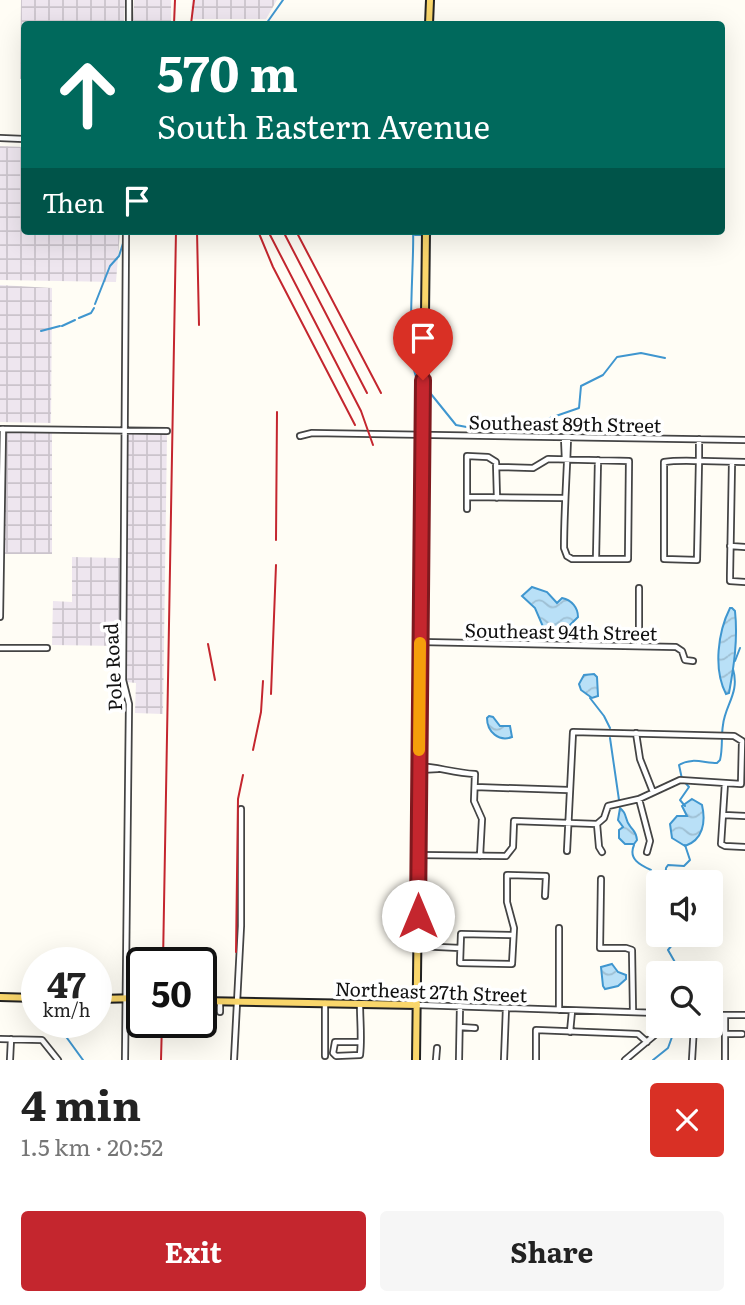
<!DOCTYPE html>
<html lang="en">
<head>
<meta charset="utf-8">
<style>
	:root { --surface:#fff; --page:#f6f6f6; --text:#222; --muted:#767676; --accent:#c4262e }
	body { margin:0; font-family:Literata,serif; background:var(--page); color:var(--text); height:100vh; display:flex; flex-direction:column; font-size:26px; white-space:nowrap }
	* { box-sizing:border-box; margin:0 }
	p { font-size:23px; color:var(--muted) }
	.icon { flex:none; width:38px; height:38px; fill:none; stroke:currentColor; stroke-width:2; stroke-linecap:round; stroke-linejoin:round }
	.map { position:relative; height:1060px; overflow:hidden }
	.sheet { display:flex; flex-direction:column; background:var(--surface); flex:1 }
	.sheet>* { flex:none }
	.top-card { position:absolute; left:21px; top:21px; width:704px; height:214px; border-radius:7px; box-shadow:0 7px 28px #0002; background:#00695c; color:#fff; overflow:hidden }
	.fabs { position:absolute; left:646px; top:870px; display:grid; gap:14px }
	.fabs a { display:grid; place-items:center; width:77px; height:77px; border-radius:7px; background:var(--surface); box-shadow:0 7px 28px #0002; font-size:35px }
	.speed { position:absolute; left:21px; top:947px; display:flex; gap:14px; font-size:35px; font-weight:700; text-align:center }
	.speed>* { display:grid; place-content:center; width:91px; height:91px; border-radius:50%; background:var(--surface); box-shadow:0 7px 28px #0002; line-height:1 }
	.speed small { font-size:18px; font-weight:400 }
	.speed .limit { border:4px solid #111; border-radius:10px; background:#fff; color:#111 }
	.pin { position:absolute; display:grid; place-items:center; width:60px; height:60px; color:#fff; margin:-72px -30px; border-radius:50% 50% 50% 0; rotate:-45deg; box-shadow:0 0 7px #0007 }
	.pin .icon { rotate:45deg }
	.me { position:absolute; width:77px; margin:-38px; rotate:0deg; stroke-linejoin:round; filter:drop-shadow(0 0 5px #0008) }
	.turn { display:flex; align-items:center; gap:24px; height:147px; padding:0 21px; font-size:32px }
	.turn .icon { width:91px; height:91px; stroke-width:2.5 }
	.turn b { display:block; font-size:49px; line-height:60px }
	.then { display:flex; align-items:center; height:66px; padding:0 21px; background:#0003; gap:14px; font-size:26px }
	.round { display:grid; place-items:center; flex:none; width:74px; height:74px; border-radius:7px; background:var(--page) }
	.overview { display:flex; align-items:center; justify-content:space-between; height:119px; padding:0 21px }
	h1 { font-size:42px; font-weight:700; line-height:52px }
	.primary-button { display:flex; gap:14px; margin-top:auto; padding:14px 21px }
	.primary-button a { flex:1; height:80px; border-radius:7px; background:var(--accent); color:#fff; font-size:28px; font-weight:700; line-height:80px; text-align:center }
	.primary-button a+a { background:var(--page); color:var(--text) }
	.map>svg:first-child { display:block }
	.industrial { fill:url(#industrial-grid) }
	.water { fill:url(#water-waves); stroke:#3f96cf; stroke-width:2 }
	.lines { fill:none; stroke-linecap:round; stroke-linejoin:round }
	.stream { stroke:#3f96cf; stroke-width:2 }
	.minor-casing { stroke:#444; stroke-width:8 }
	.major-casing { stroke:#222; stroke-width:10 }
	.minor { stroke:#fff; stroke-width:4.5 }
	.major { stroke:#f9d66b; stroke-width:6 }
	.rail { stroke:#c4262e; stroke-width:2 }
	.route-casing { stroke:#7f191e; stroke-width:18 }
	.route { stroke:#c4262e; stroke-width:12 }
	.slow { stroke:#f59e0b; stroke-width:12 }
	.labels { text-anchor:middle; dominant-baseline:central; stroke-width:7; stroke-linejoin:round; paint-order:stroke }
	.street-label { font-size:19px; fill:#111; stroke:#fff }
</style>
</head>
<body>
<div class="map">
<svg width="745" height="1060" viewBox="0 0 745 1060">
	<defs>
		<pattern id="industrial-grid" width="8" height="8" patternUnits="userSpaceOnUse" patternTransform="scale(1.75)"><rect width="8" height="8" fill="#eee6ef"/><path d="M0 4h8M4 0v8" fill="none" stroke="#cbc4cc"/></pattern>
		<pattern id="water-waves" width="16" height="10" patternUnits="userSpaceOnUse" patternTransform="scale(1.75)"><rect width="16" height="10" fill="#b9e0f7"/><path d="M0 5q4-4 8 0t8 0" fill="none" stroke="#9ebfd3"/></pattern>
	</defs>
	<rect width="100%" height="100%" fill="#fffdf5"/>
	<path class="industrial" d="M21 0H125L124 24H24V79H20Z
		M134 0H171V24H133Z
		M192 0H277L266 19H191Z
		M0 146 24 147V231H120L116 282 0 280Z
		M0 285 52 288 51 423 0 422Z
		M0 433H52V554H0Z
		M128 433 167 434 163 714 135 713 136 683 126 682Z
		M72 557 120 558V646L52 645 53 601 72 602Z"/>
	<path class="water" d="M532 587 547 592 557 603 562 598C572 600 578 608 578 617L567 628 547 636 535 608 522 596Z
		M730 608H732L735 611C738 639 734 666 729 693L726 694C713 669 718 632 730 608Z
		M594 674 597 677 598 696 592 698 581 690 579 684 584 675Z
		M489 716 493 717 500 726H510L512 737C499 742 487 732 487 718Z
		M692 799 702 805C706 822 703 840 685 846L672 838 670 824 677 816H687L682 806Z
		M620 808C628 814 624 819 630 826 634 832 636 831 637 840L634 844H625L619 838V830L623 827 618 820Z
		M612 964 618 972 626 975V979L618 986 605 989 603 986 601 967Z"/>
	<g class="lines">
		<path class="stream" d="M266 24 283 0
			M413 231C415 257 404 366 419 382
			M415 235H422
			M430 235 434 231
			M95 304 110 266 119 256 125 237
			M79 318 91 313 94 308
			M62 326 75 320
			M41 331 60 326
			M427 383 431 394 456 425 477 429 537 432 550 418 579 408 581 386 603 375 617 357 641 353 665 358
			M735 661 740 648
			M590 698 604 716 610 728
			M610 738 619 800
			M685 806 680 800 689 787 682 779 679 765C692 757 704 763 717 763L720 760C723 748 721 736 723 725 725 705 740 693 733 669
			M634 845C628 859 640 865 651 870L658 890
			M665 882 666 868 668 865 684 866 690 860 685 845
			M674 973 676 964 668 950 681 934
			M59 1027 83 1060
			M653 1060 668 1048 676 1026"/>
		<g class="minor-casing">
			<path id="minor" d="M129 24V0
				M0 138 24 139
				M1 429 167 431
				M300 436 312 433 745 440
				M564 437 565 460
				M699 439V461L697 560 664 559V462C677 460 691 461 704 461L745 462
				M732 462 730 576V581L745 582
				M498 467 533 468 548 459 629 461 628 559H572L567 556 564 548C564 511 567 474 568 437
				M467 497 564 498
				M467 509V456L488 457 496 462 497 498
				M730 546 745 547
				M596 559 598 460
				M639 588V646
				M0 617 3 429
				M421 642 676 647 682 651 685 660 693 661
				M0 648H47
				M636 733 640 759 653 792
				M419 766C438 767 454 773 475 774L474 801 482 819 480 856
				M419 770 438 769
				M725 783 721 844 725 846 745 847
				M475 787 568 790
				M639 799 650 841 647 852
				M724 815 745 816
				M567 851 573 732 734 736 742 741 741 784 680 780 639 799 608 806 604 818 597 824
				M418 855 506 856 513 847 514 821 597 824 599 847 602 852
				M601 879 600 948H626L632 950 633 1012
				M513 935 461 934 460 963 512 964 514 928 507 902V875L546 876 545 896
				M418 946 460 948
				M325 1003V1056
				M360 1004C360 1021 362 1038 360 1055L336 1056 333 1053 335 1042H360
				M417 1005 658 1013
				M559 1010V928
				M220 1012V1002
				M710 1015H745
				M725 1015V1060
				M460 1027 475 1028
				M570 1032 572 1011
				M726 1034H742
				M0 1039 42 1040 58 1060
				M10 1060 11 1039
				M125 1060 129 704 123 680 126 231
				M234 1060 241 926V809
				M436 1060 437 1048
				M459 1060 460 1006
				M504 1060 506 1008
				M536 1060V1030L638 1034 647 1042
				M625 1060 656 1034 658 1026
				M692 1060 694 1026"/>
		</g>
		<g class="major-casing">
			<path id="major" d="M429 24 430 0
				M0 997 37 998
				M96 999 142 998
				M201 1001 417 1005
				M416 1060 426 231"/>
		</g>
		<use href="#minor" class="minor"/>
		<use href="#major" class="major"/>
		<path class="rail" d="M174 24 175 0
			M191 24 194 0
			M197 231 199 325
			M258 231 273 267 355 425
			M268 231 361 411 373 445
			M283 231 367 393
			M296 231 381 393
			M276 540 277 412
			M208 644 215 680
			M271 694 276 565
			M253 750 261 712 263 681
			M236 952 238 799 243 775
			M163 962 176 231
			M161 1060 162 1022"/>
	</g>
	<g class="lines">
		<g class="route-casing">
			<path id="route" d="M418 916 423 380"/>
		</g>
		<use href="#route" class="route"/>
		<path class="slow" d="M419 750 420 643"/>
	</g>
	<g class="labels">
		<g class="street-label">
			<text transform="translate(565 423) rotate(1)">Southeast 89th Street</text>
			<text transform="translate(561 631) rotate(1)">Southeast 94th Street</text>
			<text transform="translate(112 667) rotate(-93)">Pole Road</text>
			<text transform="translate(431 991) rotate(2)">Northeast 27th Street</text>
		</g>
	</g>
</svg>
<div class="fabs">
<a><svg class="icon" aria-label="sound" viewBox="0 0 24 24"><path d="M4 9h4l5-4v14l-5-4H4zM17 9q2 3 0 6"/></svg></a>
<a><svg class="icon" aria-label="search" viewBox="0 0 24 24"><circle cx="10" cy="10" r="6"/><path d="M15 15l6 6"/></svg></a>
</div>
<div class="speed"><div>47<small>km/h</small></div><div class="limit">50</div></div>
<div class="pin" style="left:423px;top:380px;background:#d93025"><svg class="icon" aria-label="arrive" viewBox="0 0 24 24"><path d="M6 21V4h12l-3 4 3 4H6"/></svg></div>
<svg class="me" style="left:418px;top:916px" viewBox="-20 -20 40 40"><circle r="19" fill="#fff"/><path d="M0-13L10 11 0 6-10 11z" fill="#c4262e"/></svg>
<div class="top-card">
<div class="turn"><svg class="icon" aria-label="ahead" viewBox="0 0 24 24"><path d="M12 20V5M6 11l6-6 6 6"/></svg><div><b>570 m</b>South Eastern Avenue</div></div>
<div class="then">Then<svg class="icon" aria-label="arrive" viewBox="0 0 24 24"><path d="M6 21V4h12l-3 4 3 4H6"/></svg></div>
</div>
</div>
<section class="sheet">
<div class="overview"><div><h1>4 min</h1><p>1.5 km · 20:52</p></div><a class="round" style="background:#d93025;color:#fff"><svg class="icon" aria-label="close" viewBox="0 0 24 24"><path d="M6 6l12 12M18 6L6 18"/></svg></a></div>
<div class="primary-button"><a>Exit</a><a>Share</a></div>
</section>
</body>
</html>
